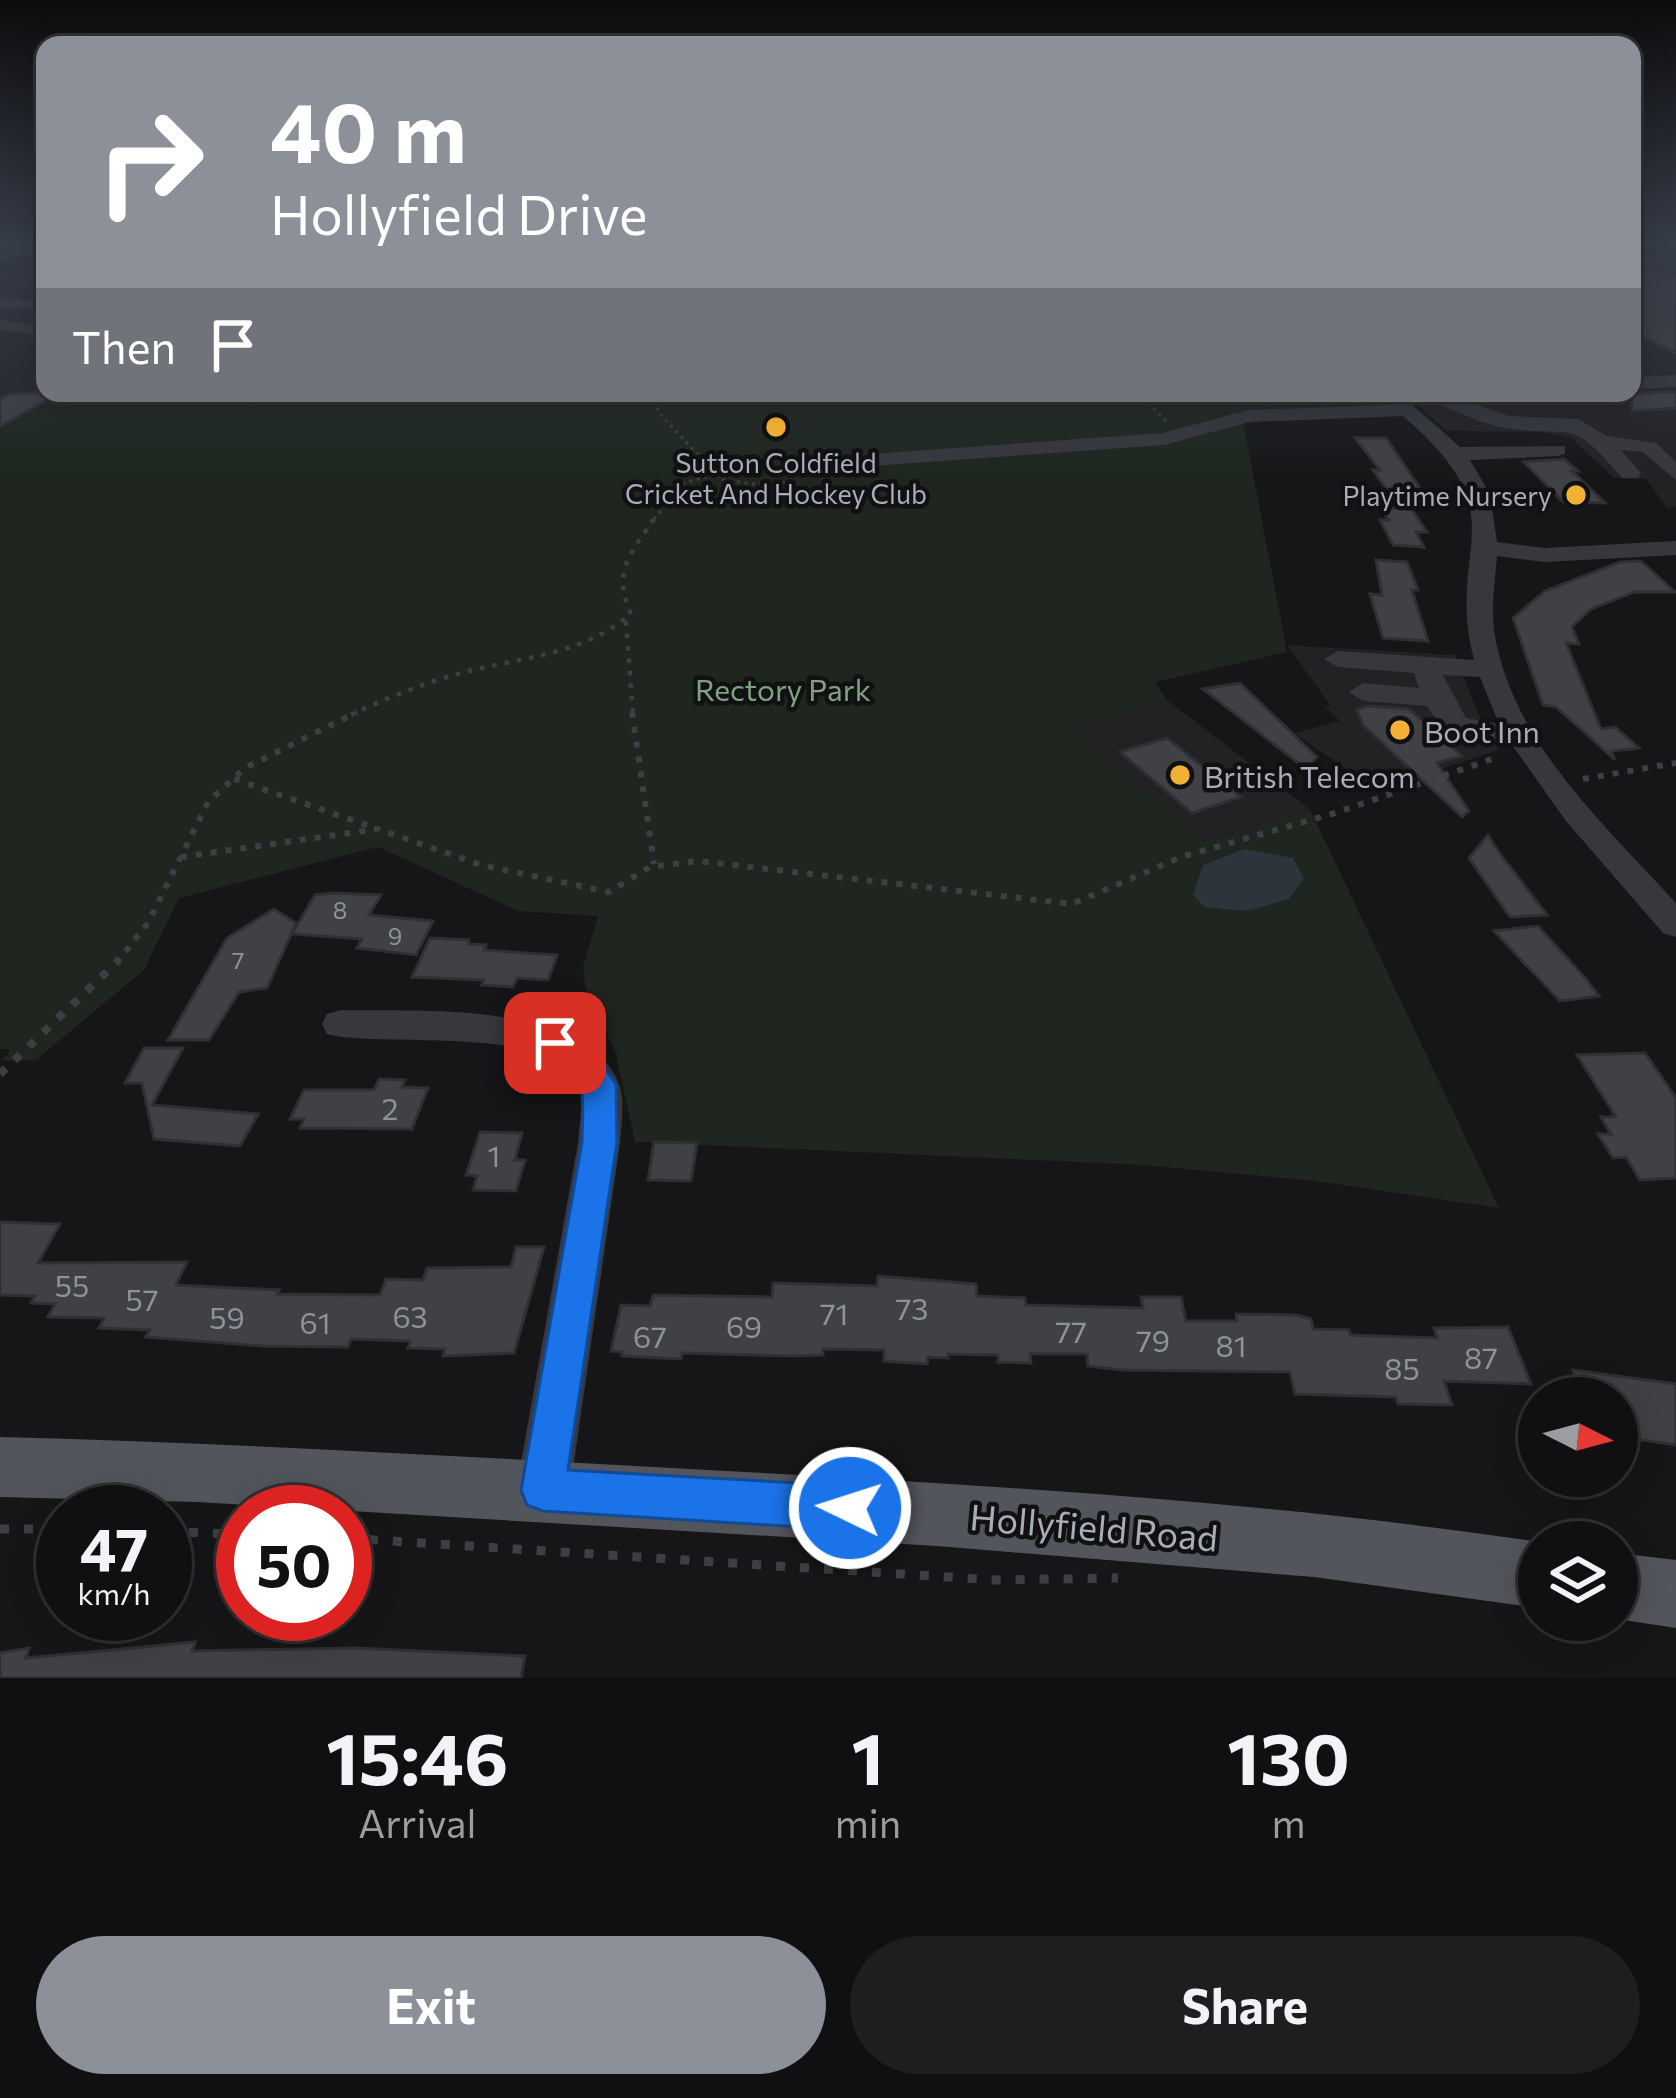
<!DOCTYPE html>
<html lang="en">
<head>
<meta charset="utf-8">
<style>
	:root { --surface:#101012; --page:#1e1e20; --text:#f1f3f6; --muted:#9c9d9f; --line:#303032; --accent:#8c9099 }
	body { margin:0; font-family:Commissioner,sans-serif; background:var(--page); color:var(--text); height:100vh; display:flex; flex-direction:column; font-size:45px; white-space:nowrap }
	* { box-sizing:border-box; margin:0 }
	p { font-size:39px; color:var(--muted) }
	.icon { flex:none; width:66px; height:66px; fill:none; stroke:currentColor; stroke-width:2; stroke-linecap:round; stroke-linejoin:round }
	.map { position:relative; height:1678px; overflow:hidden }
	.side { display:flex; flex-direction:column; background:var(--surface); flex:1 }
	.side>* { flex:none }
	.banner { position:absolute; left:36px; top:36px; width:1605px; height:366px; border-radius:24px; box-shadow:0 6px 30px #0003,0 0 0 3px var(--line); background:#8c9099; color:#fff; overflow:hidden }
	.needle { width:78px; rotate:96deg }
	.controls { position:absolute; left:1518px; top:1377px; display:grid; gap:24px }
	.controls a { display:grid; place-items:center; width:120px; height:120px; border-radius:50%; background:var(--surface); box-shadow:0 6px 30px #0003,0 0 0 3px var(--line); font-size:60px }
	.speed { position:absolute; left:36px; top:1485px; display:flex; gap:24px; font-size:60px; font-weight:700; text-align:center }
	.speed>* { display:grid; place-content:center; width:156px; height:156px; border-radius:50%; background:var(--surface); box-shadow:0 6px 30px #0003,0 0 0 3px var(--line); line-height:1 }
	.speed small { font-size:30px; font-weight:400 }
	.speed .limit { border:18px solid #d22; background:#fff; color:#111 }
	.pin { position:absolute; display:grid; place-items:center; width:102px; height:102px; color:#fff; margin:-51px; border-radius:24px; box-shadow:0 6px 18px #0006 }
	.me { position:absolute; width:132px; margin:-66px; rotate:274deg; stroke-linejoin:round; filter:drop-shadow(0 0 9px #0008) }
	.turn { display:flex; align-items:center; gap:42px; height:252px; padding:0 36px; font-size:54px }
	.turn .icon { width:156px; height:156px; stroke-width:2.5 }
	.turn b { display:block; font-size:84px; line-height:102px }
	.then { display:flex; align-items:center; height:114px; padding:0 36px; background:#0003; gap:24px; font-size:45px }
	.eta { display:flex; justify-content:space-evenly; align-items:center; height:204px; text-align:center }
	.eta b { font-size:72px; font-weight:700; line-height:84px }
	.action { display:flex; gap:24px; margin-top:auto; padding:24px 36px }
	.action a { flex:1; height:138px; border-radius:72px; background:var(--accent); color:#fff; font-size:48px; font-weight:700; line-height:138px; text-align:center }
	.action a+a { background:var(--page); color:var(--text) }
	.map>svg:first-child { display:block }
	.built { fill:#222225 }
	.green { fill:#1e261f }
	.water { fill:#2c353c }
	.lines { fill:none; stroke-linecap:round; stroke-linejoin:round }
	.stream { stroke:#2c353c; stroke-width:4.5 }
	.building { fill:#404145; stroke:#303034; stroke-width:3 }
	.path-far4 { stroke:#3d3f44; stroke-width:3; stroke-dasharray:3 4.5; stroke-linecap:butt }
	.path-far3 { stroke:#3d3f44; stroke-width:4.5; stroke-dasharray:4.5 8; stroke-linecap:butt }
	.path-far2 { stroke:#3d3f44; stroke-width:6; stroke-dasharray:6 9; stroke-linecap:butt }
	.path-far1 { stroke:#3d3f44; stroke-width:8; stroke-dasharray:8 12; stroke-linecap:butt }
	.path { stroke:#3d3f44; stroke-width:9; stroke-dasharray:9 15; stroke-linecap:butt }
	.minor { fill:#37383d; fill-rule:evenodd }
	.major { fill:#53555c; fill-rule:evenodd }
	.route { fill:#1a73e8; stroke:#114b97; stroke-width:3 }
	.poi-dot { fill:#f2b134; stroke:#111113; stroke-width:4.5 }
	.labels { text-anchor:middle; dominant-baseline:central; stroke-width:9; stroke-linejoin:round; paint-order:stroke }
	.number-label { font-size:24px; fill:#8e929b }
	.far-poi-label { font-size:27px; fill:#a8adb8; stroke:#111113 }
	.park-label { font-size:30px; fill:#7fa381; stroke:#111113 }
	.poi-label { font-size:30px; fill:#a8adb8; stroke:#111113; text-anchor:start }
	.near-number-label { font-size:30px; fill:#8e929b }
	.near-street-label { font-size:36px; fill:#a8adb8; stroke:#111113 }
</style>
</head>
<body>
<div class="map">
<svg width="1676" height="1678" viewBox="0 0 1676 1678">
	<rect width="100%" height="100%" fill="#161618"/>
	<path class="built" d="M1632 256 1676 260V507L1667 508 1646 479 1614 478 1571 438 1543 432 1447 431 1404 393H1632Z
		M45 272V393H69L0 431V273Z
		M1287 645 1455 655 1482 723 1499 750 1376 790 1294 733 1340 721 1325 707 1330 705Z
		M1167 700 1310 809 1205 841 1074 730Z"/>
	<path class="green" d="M69 393H1373L1387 406 1237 412 1243 421 1287 652 1155 682 1167 700 1075 731 1205 841 1310 809 1499 1208 1316 1181 1144 1165 635 1142 616 1054 585 985 583 967 598 916 518 911 378 847 179 898 144 970 36 1060 3 1061 10 1049H0V431Z"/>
	<path class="water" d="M1245 849 1293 858 1304 878 1289 899 1246 911 1204 907 1193 895 1203 865Z"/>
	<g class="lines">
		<path class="stream" d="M1657 242 1663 249"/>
	</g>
	<path class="building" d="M1632 270 1676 273V353L1632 331Z
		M1676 392V408L1632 411V393Z
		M12 393H59L0 426V399Z
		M1355 438H1386L1424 494H1390L1373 470H1380Z
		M1564 459 1578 471H1572L1605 503 1563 502 1524 462Z
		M1380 508H1411L1427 532H1416L1424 547 1393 545 1380 520H1389Z
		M1376 560 1407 562 1418 590H1412L1428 641 1383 638 1370 594 1382 595Z
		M1641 561 1675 592H1634L1591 609 1572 627 1579 644 1566 643 1601 729 1615 727 1639 748 1611 751 1615 760 1556 707 1543 705 1513 618 1545 591 1620 562Z
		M1240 683 1317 757 1306 769 1203 689Z
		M1368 706 1409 709 1462 756 1437 763 1469 811 1462 817 1363 725 1357 710Z
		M1167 738 1241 797 1192 813 1120 752Z
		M1488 835 1500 854 1547 915 1510 917 1469 858Z
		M334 893 381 895 369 915 433 921 416 955 357 948 362 939 292 934 315 895Z
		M274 909 296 923 267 988 239 992 209 1040H168L227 938Z
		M1538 926 1586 979 1599 996 1560 1001 1494 931Z
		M430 938 469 940 468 944 486 945 484 950 557 955 548 980 517 978 513 987 482 985 484 980 412 977Z
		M144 1048H183L152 1105 258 1114 240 1146 154 1139 142 1083H125Z
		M1645 1053 1676 1098V1178L1640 1180 1626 1157 1613 1158 1598 1134H1611L1601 1117H1616L1577 1055Z
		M379 1079 405 1080 402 1087 428 1088 412 1129 300 1128 304 1119H290L304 1090H374Z
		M480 1132 522 1133 515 1160H525L516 1191 473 1190 477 1176 466 1175Z
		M654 1142 697 1143 691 1181 648 1180Z
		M0 1222 60 1224 38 1263 187 1262 176 1285 279 1290 277 1294 380 1295 386 1279 423 1280 427 1268 511 1267 516 1247H544L514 1353 443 1356 445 1349 408 1348 410 1341 351 1339 348 1347 263 1346 146 1337 150 1330 99 1328 104 1318 48 1317 55 1304 31 1303 35 1296 0 1295Z
		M878 1276 976 1284 977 1296 1025 1298 1026 1305 1143 1308 1141 1297H1181L1186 1321H1237L1236 1314 1296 1315 1311 1319 1313 1329 1349 1330 1350 1335 1437 1338 1434 1328 1508 1327 1531 1384 1444 1381 1452 1405 1398 1404 1396 1397 1295 1394 1290 1372 1122 1370 1088 1366 1087 1354H1030L1031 1363 998 1362V1355L948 1354V1358L928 1357 927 1364 884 1361V1350L823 1349V1355L791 1356 682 1353 681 1359 622 1356V1352L611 1351 621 1305 650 1306 653 1295 772 1297 773 1283 877 1286Z
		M1573 1370 1676 1384V1445L1617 1436V1398H1581Z
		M195 1642 192 1651 355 1648 525 1656 521 1678H0V1653L29 1648 26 1658Z"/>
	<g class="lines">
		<path class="path-far4" d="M655 393 658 412 721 479 751 484 791 482
			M1137 393 1166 421
			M654 519 684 483 717 474"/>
		<path class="path-far3" d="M626 621 633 715
			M351 715C381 700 415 687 447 677 509 658 580 658 631 614 611 571 632 552 656 516"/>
		<path class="path-far2" d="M632 712 654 864
			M234 779 375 828
			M1583 779 1676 763
			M181 857 378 829 481 865 609 892 650 867 698 861 1072 904 1181 857 1335 813 1495 758
			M116 963 148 923 208 802 245 768 357 712"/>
		<path class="path-far1" d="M0 1074 119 960"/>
		<path class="path" d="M0 1529H63
			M165 1532 243 1534
			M345 1538 994 1580 1118 1578"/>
		<path class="minor" d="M45 244V252L0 259V251Z
			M1632 257 1676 261V269L1632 265Z
			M0 298 45 300V310L0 308Z
			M0 320 45 326V336L0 330Z
			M1676 375V387L1632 389V377Z
			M1378 393H1399L1460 447 1565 446V454L1558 456 1470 460 1490 494 1497 542 1545 548 1676 541V555L1545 562 1497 556C1495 581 1491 606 1494 630 1511 742 1604 824 1676 903V937L1663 933 1566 821 1510 742C1474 741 1446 739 1427 706L1363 701 1349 692 1363 683 1419 688 1414 673 1338 667 1324 659 1338 651 1474 660C1444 544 1522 518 1403 416L1249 422 1164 445 801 471 790 465 801 459 1163 433 1248 410 1390 405ZM1443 675 1480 677 1499 724 1466 718Z
			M1436 393H1513L1504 399 1468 402 1509 416 1578 419 1607 436 1656 443 1676 462V480L1643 452 1621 450 1641 473 1638 478H1622C1569 415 1575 439 1506 428 1481 424 1456 410 1432 402L1429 398Z
			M341 1010C415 1012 592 999 620 1087 625 1104 621 1126 620 1143L570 1490 562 1508 543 1516 524 1508 516 1490 578 1143C579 1126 584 1103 579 1086 557 1022 380 1049 327 1034L322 1024 327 1014Z"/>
		<path class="major" d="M0 1437C236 1443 472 1457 708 1470 986 1485 1264 1501 1539 1542V1608L1314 1577 937 1546 198 1502 0 1497Z
			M1617 1553 1676 1560V1628L1617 1619Z"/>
	</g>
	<linearGradient id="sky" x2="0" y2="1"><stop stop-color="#0c0c0d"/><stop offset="0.51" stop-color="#363c48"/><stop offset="1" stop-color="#363c48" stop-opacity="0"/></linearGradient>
	<rect width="1676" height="477" fill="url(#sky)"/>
	<path class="route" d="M555 1031 591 1048 616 1084 617 1142 568 1470 850 1486 865 1493 872 1508 865 1524 850 1530 543 1511 527 1505 521 1490 582 1142C582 1116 588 1087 569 1067 559 1057 546 1056 539 1043L543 1035Z"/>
	<g class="poi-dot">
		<circle cx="776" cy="427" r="12"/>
		<circle cx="1576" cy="495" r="12"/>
		<circle cx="1400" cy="730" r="12"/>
		<circle cx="1180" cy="775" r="12"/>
	</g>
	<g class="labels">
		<g class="number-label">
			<text x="340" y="909">8</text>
			<text x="395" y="935">9</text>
			<text x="238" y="959">7</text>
		</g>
		<g class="far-poi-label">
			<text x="776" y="462">Sutton Coldfield<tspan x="776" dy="31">Cricket And Hockey Club</tspan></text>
			<text x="1552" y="495" text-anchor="end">Playtime Nursery</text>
		</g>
		<g class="park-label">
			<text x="783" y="688">Rectory Park</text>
		</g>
		<g class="poi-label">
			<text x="1424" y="730">Boot Inn</text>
			<text x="1204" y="775">British Telecom</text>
		</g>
		<g class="near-number-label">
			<text x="390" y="1107">2</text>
			<text x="494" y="1154">1</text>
			<text x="72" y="1284">55</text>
			<text x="142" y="1298">57</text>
			<text x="912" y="1307">73</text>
			<text x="834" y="1312">71</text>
			<text x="410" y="1315">63</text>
			<text x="227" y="1316">59</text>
			<text x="315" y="1321">61</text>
			<text x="744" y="1325">69</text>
			<text x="1071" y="1330">77</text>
			<text x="650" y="1335">67</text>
			<text x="1153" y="1339">79</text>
			<text x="1231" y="1344">81</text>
			<text x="1481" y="1356">87</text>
			<text x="1402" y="1367">85</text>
		</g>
		<g class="near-street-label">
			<text transform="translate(1094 1526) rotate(5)">Hollyfield Road</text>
		</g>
	</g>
</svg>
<div class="controls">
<a><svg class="needle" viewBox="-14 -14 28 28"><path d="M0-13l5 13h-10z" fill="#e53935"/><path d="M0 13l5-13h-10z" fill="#9c9d9f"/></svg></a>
<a><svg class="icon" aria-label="layers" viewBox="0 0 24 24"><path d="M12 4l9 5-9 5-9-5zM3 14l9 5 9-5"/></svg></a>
</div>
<div class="speed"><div>47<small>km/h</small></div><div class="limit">50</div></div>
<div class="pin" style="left:555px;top:1043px;background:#d93025"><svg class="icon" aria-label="arrive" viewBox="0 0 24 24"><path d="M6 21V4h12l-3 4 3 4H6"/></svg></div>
<svg class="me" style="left:850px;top:1508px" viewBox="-20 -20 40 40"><circle r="17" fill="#1a73e8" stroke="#fff" stroke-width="3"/><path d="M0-11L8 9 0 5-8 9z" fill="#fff"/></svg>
<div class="banner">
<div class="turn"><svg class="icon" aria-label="right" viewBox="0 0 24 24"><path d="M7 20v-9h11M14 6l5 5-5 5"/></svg><div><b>40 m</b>Hollyfield Drive</div></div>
<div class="then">Then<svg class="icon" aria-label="arrive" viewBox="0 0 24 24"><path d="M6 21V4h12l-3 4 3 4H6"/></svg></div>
</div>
</div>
<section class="side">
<div class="eta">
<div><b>15:46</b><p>Arrival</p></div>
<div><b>1</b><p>min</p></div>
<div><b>130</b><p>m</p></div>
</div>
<div class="action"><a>Exit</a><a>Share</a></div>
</section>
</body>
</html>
